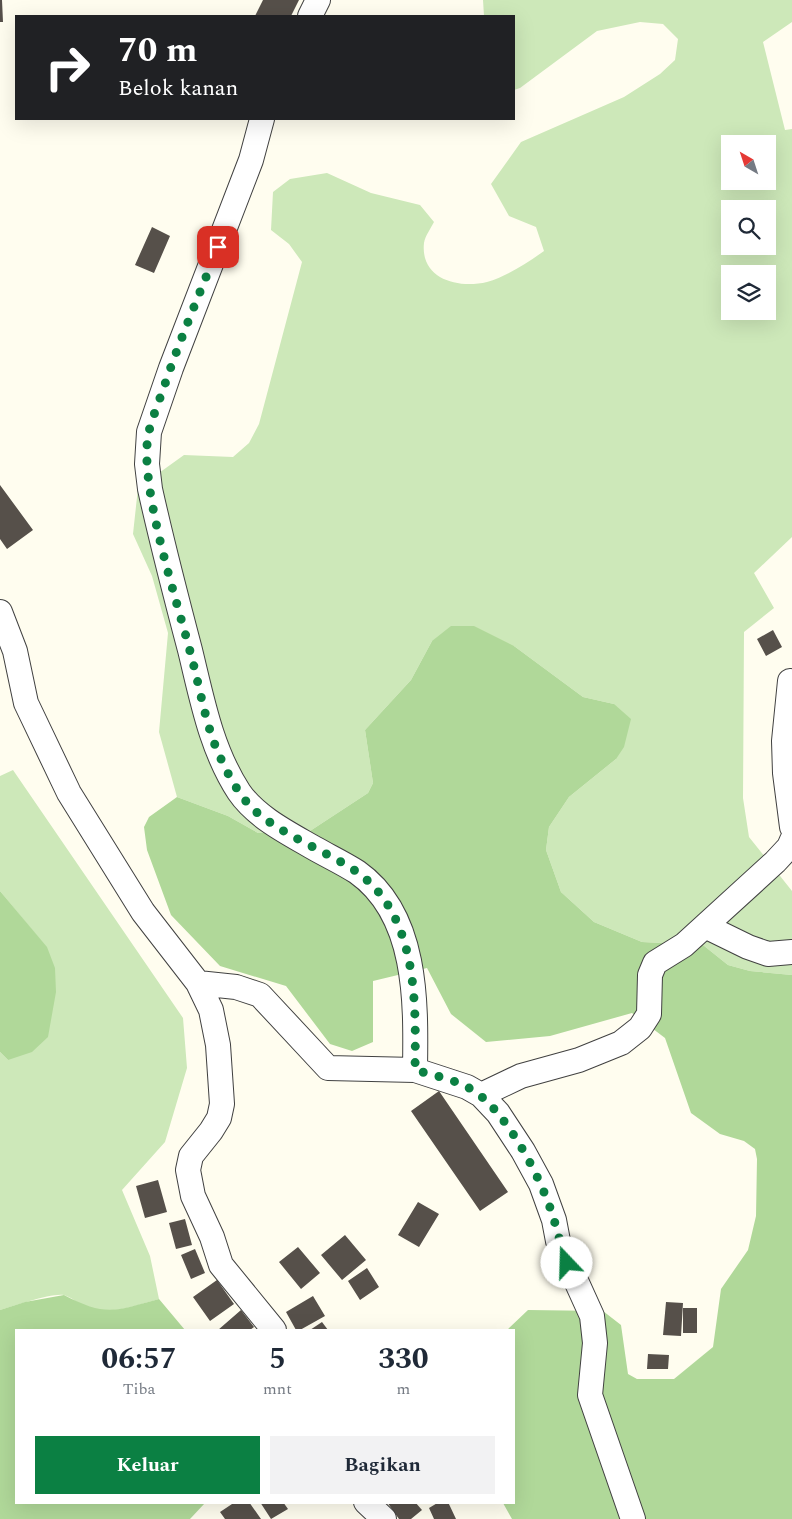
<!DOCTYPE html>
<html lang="id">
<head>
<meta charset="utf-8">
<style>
	:root { --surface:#fff; --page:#f2f2f3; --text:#1f2937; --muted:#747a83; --accent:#0b8043 }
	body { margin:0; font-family:Spectral,serif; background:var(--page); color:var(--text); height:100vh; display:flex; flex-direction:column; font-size:19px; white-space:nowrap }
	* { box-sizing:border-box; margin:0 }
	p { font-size:16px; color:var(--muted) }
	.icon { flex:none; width:28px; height:28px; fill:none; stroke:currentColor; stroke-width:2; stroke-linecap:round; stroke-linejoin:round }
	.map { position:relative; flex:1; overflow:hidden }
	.sheet { position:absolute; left:15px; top:1329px; width:500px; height:175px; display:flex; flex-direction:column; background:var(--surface); border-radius:0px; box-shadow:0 5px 20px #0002 }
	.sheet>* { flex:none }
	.banner { position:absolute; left:15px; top:15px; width:500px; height:105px; border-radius:0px; box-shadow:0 5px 20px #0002; background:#202124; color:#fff; overflow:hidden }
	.needle { width:32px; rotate:321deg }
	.fabs { position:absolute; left:721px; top:135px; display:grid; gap:10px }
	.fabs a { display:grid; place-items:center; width:55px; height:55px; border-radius:0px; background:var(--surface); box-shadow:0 5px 20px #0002; font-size:25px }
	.pin { position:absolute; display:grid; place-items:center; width:42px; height:42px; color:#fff; margin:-21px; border-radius:10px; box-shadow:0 2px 8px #0006 }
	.me { position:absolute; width:55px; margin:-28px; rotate:339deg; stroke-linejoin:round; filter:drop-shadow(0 0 4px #0008) }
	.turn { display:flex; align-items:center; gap:18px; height:105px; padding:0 20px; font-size:22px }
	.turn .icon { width:65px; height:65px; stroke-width:2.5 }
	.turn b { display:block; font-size:35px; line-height:42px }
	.eta { display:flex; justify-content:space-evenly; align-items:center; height:85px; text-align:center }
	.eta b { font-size:30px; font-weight:700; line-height:35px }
	.primary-button { display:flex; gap:10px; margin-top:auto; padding:10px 20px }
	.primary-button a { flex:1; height:58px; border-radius:0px; background:var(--accent); color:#fff; font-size:20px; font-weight:700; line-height:58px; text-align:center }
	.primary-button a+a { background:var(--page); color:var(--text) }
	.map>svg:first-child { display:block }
	.green { fill:#cde8b9; fill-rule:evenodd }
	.forest { fill:#b0d899 }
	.building { fill:#56504a }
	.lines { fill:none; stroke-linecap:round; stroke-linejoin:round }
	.minor-casing { stroke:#414141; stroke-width:26 }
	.minor { stroke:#fff; stroke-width:24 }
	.route { stroke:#0b8043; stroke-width:9; stroke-dasharray:0 16.2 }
</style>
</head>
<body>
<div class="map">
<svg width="792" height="1519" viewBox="0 0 792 1519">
	<rect width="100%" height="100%" fill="#fffdef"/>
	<path class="green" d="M483 0H792V22L763 42 785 130 792 129V537L754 573 774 608 744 632 743 798 749 837 792 891V975L750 971 728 965 703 945 642 942 594 922 561 892 546 850 549 827 569 797 616 759 614 704 583 697 514 646 432 641 411 680 365 730 373 783 368 793 310 831 258 833 228 816 177 797 159 732 168 633 152 576 133 534 138 488 184 455 233 457 249 443 259 424 302 262 289 244 271 230 273 192 290 179 327 173 371 193 420 205 434 222C431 228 425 236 424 243 420 279 458 289 487 282 507 276 527 263 544 251L536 227 509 216 491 184 521 142 624 97 660 74 675 60 678 39 663 24 640 22 597 31 520 88 514 90V16H484ZM730 144H768V181H730ZM730 209H768V246H730ZM730 274H768V311H730Z
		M13 770 183 1018 187 1068 165 1142 122 1190 150 1256 159 1299C134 1306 110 1316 84 1306 78 1303 71 1297 64 1295 51 1293 14 1306 0 1310V1052L8 1060 47 948 0 891V776Z"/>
	<path class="forest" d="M451 626H474L514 646 583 697 614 704 631 719 624 747 616 759 569 797 549 827 546 850 561 892 594 922 642 942 703 945 728 965 750 971 792 975V1519H512L503 1503 514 1502V1330H507L528 1310 603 1311 621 1325 628 1374 637 1379H674L713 1347 721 1289 748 1250 756 1216 757 1159 755 1149 744 1141 720 1134 691 1113 665 1038 632 1013 550 1036 486 1042 451 1014 427 968 373 981V1042L352 1051 330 1044 286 986 220 966 171 915 147 850 144 827 149 817 177 797 228 816 258 833 310 831 368 793 373 783 365 730 411 680 432 641Z
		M0 891 47 947 55 968 56 992 48 1037 32 1052 8 1060 0 1052Z
		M64 1295C106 1317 115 1311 159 1299L185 1330H16V1502L205 1503 190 1519H0V1310L25 1302Z"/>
	<path class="building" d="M0 0H2L3 22H0Z
		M263 0H299L291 16H255Z
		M152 227 170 236 154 273 135 265Z
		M0 485 33 530 7 549 0 539Z
		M773 630 782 647 766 656 757 639Z
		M439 1091 508 1192 480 1211 411 1111Z
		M158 1180 167 1212 145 1218 136 1186Z
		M418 1202 439 1214 419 1247 398 1235Z
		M185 1219 192 1245 176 1249 169 1223Z
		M345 1235 366 1260 342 1280 321 1255Z
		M298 1247 320 1273 301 1289 279 1262Z
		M195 1249 205 1273 191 1279 181 1255Z
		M367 1268 379 1287 360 1300 348 1281Z
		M217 1280 234 1304 210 1321 193 1297Z
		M313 1296 325 1316 300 1330H296L286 1312Z
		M666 1302 683 1303 681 1336 663 1335Z
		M683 1308H697V1333H683Z
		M241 1310 254 1327 250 1330H218Z
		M322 1322 328 1330H310Z
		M648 1354 669 1355 668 1369H647Z
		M235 1502H249L261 1519H225L220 1512Z
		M260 1502H283L288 1509 271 1519Z
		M387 1502H415L422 1510 411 1519H399Z
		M439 1502H448L456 1519H434L429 1508Z"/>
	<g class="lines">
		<g class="minor-casing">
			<path id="minor" d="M310 16 318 0
				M262 119 251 160 171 368 149 432 147 464 150 489C162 543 176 597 190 650 202 699 211 749 239 792 256 817 288 833 314 848 328 856 343 863 357 872 418 915 416 1003 415 1070
				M0 612 15 651 26 703 69 793 143 912 198 983 211 1010 218 1045 222 1104 219 1118 211 1131 191 1156 188 1170 193 1196 212 1237 221 1265 274 1330
				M790 681 784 741 785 773 792 827
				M705 926 748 947 768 954 792 952
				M198 983 236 987 260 995 328 1068 415 1070 467 1087 481 1095 498 1113 523 1151 541 1184 554 1220 558 1241 592 1316 595 1343 590 1395 633 1519
				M481 1095 521 1076 579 1060 621 1043 640 1028 649 1014 650 975 655 963 684 945 775 862 789 847 792 840
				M366 1502 384 1519"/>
		</g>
		<use href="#minor" class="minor"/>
	</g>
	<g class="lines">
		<path class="route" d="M218 247C200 293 180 339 164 387 159 401 153 416 149 431 137 482 177 600 191 655 199 684 204 716 215 745 224 767 236 792 253 809 281 835 325 850 357 872 418 916 416 1002 415 1070 432 1075 453 1079 469 1088 505 1107 543 1181 554 1220 559 1235 561 1249 567 1263"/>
	</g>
</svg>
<div class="fabs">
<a><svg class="needle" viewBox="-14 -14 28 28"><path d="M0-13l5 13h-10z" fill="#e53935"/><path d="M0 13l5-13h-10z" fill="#747a83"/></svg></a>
<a><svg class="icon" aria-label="search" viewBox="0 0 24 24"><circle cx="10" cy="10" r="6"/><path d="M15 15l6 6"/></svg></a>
<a><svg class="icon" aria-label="layers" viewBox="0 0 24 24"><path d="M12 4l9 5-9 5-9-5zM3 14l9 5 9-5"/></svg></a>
</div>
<div class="pin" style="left:218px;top:247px;background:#d93025"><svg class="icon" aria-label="arrive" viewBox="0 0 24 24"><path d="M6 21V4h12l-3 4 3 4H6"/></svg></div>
<svg class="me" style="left:567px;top:1263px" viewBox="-20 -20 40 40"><circle r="19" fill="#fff"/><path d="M0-13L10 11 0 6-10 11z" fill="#0b8043"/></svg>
<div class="banner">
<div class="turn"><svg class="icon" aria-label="right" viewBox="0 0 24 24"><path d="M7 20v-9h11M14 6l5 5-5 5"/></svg><div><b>70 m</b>Belok kanan</div></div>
</div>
<section class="sheet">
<div class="eta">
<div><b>06:57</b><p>Tiba</p></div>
<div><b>5</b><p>mnt</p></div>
<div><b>330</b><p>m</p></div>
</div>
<div class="primary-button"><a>Keluar</a><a>Bagikan</a></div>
</section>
</div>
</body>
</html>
